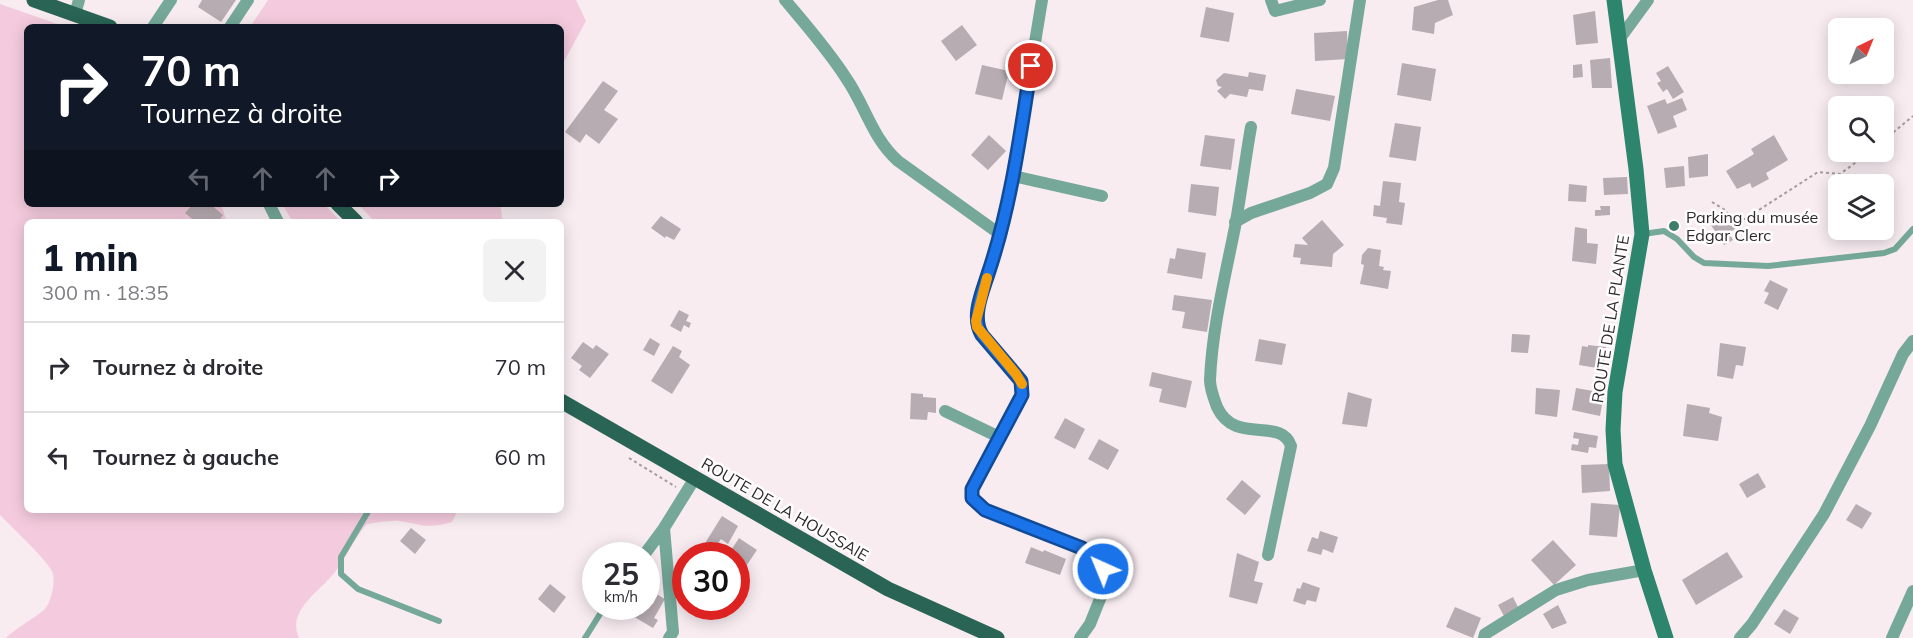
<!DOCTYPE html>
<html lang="fr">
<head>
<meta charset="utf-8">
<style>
	:root { --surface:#fff; --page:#f2f2f3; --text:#2b2b33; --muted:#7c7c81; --line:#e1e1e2; --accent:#111827 }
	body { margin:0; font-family:Mulish,sans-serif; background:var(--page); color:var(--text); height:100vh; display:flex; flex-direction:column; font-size:22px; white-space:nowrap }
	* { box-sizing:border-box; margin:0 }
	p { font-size:20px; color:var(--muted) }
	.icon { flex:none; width:33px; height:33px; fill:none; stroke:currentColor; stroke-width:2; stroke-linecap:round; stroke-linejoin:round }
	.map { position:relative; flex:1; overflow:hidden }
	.drawer { position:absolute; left:24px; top:219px; width:540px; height:294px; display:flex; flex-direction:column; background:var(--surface); border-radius:9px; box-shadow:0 3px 15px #0003 }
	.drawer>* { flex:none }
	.guide { position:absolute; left:24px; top:24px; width:540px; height:183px; border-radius:9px; box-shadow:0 3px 15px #0003; background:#111827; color:#fff; overflow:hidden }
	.needle { width:39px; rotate:43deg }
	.controls { position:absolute; left:1828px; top:18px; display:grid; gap:12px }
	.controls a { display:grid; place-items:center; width:66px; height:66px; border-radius:9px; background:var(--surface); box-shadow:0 3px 15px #0003; font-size:30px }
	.speed { position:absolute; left:582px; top:542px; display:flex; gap:12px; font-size:30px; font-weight:700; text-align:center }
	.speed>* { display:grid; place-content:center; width:78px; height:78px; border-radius:50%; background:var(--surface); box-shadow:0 3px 15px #0003; line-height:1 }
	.speed small { font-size:15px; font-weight:400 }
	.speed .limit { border:9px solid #d22; background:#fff; color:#111 }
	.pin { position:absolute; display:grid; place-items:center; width:51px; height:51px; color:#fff; margin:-26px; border:3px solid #fff; border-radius:50%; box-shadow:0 2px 6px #0007 }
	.me { position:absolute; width:66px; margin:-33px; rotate:316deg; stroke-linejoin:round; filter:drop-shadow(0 0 4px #0008) }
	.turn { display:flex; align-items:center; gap:21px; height:126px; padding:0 18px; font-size:27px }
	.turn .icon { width:78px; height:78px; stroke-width:2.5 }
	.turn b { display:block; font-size:42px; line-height:51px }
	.lanes { display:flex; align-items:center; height:57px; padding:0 18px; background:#0003; justify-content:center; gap:30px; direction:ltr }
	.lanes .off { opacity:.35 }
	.round { display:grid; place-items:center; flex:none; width:63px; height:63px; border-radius:9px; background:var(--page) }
	.headline { display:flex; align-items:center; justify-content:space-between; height:102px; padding:0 18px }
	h1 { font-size:36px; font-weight:800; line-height:45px; color:var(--accent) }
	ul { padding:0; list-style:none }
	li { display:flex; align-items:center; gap:18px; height:90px; padding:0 18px; border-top:2px solid var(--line) }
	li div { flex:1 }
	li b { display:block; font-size:22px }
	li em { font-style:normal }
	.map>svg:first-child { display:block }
	.green { fill:#f4cbde }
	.building { fill:#b7acb1 }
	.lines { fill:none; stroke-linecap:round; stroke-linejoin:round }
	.path { stroke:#a49b9f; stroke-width:2; stroke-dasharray:3 3; stroke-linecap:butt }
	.lane { stroke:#75a898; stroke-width:6 }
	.street { stroke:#75a898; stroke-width:12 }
	.secondary { stroke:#2e856e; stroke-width:15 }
	.primary { stroke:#296454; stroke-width:15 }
	.route-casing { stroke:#114b97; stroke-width:15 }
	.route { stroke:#1a73e8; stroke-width:10 }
	.slow { stroke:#f59e0b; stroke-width:10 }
	.poi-dot { fill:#3e7d6b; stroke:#fffdfe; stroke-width:2 }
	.labels { text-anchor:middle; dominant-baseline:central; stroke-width:5; stroke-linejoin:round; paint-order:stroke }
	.poi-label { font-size:16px; fill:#2e2a2c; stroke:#fffdfe; text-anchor:start }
	.street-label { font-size:16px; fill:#2e2a2c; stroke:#fffdfe }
</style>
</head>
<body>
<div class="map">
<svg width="1913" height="638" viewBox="0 0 1913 638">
	<rect width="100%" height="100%" fill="#f8ecf1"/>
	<path class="green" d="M268 0H576L586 21 561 67V27H250Z
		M0 4 66 27H27V204H221L227 222H27V510H458L452 522C428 529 423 525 400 521 390 520 377 523 367 524 353 540 347 556 335 572 321 591 286 610 299 638H6C17 627 32 620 44 610 51 603 55 584 53 574 51 563 10 526 0 515Z
		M282 204H324L341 222H293Z
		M358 204H500L503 222H375Z"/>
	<path class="building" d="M202 0H236L221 22 198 7Z
		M1438 0H1448L1453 15 1435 23 1434 34 1412 30 1414 7Z
		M1206 7 1234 13 1229 42 1200 37Z
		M1595 11 1598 43 1576 45 1573 15Z
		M962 25 977 45 956 61 941 41Z
		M1347 31 1348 59 1315 61 1314 33Z
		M1610 58 1612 88H1592L1590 60Z
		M1402 63 1436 69 1431 101 1397 95Z
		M1582 64 1583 77 1573 78V65Z
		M982 65 1009 71 1002 100 975 94Z
		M1668 66 1684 92 1673 99 1667 89 1663 92 1657 83 1661 81 1656 73Z
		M1249 72 1266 75 1263 91 1249 89 1247 97 1230 94 1225 99 1217 91 1222 87 1218 86 1216 80 1224 73 1248 77Z
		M603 81 618 91 604 110 618 119 599 144 586 134 580 143 565 132Z
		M1296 89 1335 96 1330 121 1291 114Z
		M1682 98 1687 110 1673 116 1677 127 1658 134 1647 106 1665 99 1667 104Z
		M1395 123 1421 127 1416 161 1389 157Z
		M989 135 1006 151 988 170 971 155Z
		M1205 135 1235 139 1231 170 1200 166Z
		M1774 135 1788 160 1766 173 1769 179 1752 188 1750 183 1737 189 1726 171 1754 154 1751 149Z
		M1708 154V176L1689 178 1688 157Z
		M1684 166 1685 186 1666 188 1664 168Z
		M1627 177 1628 194 1604 195 1603 178Z
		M1383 181 1401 183 1399 202 1405 203 1402 225 1386 223 1387 218 1373 216 1374 205 1380 206Z
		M1191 184 1219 187 1216 216 1188 212Z
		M1569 184 1587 186 1586 202 1568 201Z
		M193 204H210L223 215 218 222H196L185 213Z
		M1600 206H1610V215L1595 216V210H1601Z
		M661 216 681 229 674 240 666 236 665 238 651 228Z
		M1727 216 1735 229 1729 233 1733 240 1724 245 1711 225Z
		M1322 220 1344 245 1333 254 1332 267 1300 264 1301 258 1293 257 1295 244 1308 245 1302 238Z
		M1575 227 1587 229V243L1598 244 1596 264 1572 261Z
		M1177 248 1206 253 1202 279 1167 273 1170 258 1175 259Z
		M1368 248 1381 250 1379 266 1384 267 1383 270 1391 271 1388 289 1360 284 1364 265 1361 264 1362 255Z
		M1770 280 1788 289 1778 310 1764 303 1769 293 1764 291Z
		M1174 295 1212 300 1207 332 1182 328 1185 312 1172 310Z
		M679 310 689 315 686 321 691 323 689 328 684 325 681 332 670 326Z
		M1512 334 1530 335 1528 353 1511 352Z
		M650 338 660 344 654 356 643 350Z
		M1259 339 1286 344 1282 365 1255 361Z
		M583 342 593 349 596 345 609 354 590 378 579 370 582 366 571 358Z
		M1720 343 1746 347 1743 366 1736 365 1733 379 1717 376Z
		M1588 345 1606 347 1603 369 1579 365 1582 346 1588 347Z
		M673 346 682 351 679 357 690 365 672 394 651 381Z
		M1152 372 1192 381 1186 408 1159 402 1162 389 1149 386Z
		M1536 388 1560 390 1557 417 1535 414Z
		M1576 388 1604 393 1600 416 1572 410Z
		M1348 392 1372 399 1367 427 1342 424Z
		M911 393 923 394V397L936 398V413L928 412 927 420 910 419Z
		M1687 404 1710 408 1709 413 1722 417 1718 441 1683 436Z
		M1065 418 1085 429 1075 449 1054 438Z
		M1574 432 1598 436 1596 448 1589 447 1588 453 1571 450 1572 444 1578 445 1579 439 1573 438Z
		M1099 439 1119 450 1108 470 1088 459Z
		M1609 464 1610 491 1582 493 1581 465Z
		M1758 473 1766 487 1747 498 1739 484Z
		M1242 480 1261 496 1245 515 1226 499Z
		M1591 503 1620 505 1617 537 1589 535Z
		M1856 504 1872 513 1862 529 1846 520Z
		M722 516 738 526 728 544 721 539 711 554 702 548Z
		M411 528 426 540 415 554 400 541Z
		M1320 531 1338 537 1333 553 1323 549 1321 555 1307 551 1312 537 1318 539Z
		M739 538 757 550 740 575 736 572V555H728Z
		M1553 540 1576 565 1554 585 1531 560Z
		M1031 547 1043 552 1044 550 1066 559 1060 575 1025 563Z
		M1727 552 1743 577 1696 605 1682 580Z
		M1237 553 1259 562 1254 581 1263 583 1257 604 1229 597Z
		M1303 582 1320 588 1316 602 1307 600 1305 605 1293 601 1297 588 1300 589Z
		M550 584 566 597 554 613 538 599Z
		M646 588 665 599 654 618 658 620 653 628 631 615 636 606H646Z
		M1513 597 1519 609 1504 616 1498 605Z
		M1558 605 1567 623 1552 629 1543 614Z
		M1455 607 1481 618 1473 638 1446 627Z
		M1784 609 1799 618 1790 634 1774 624Z"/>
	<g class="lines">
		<path class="path" d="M1884 140 1913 116
			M1712 202 1725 210 1737 224 1818 172 1840 174 1870 152
			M629 458 676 487"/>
		<path class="lane" d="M1643 234 1664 231 1677 239 1694 257 1704 263 1768 266 1884 253 1895 249 1913 229
			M369 510 341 557V574L358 589 439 621
			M585 638 605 606"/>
		<path class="street" d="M785 0C806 25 828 50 846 78 865 105 872 138 898 161L1001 235
			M1042 0 1013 176 1001 235 981 294 976 321 982 335 1021 381 1022 395 972 489V498L985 510 1082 548 1097 560 1103 569 1106 584 1090 624 1080 638
			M1271 0 1275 11 1320 0
			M75 14 79 0
			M153 27 171 0
			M230 27 248 0
			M1618 41 1648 0
			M1251 127C1245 161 1241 194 1235 227 1225 277 1212 329 1210 380 1210 389 1214 399 1217 407 1235 446 1281 416 1291 446L1268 555
			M1013 176 1102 196
			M269 204 278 222
			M1235 222 1251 213 1310 193 1327 184 1334 168 1360 0
			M945 411 999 437
			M664 528 673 632 669 638
			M644 555 664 528 695 478
			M1484 638 1485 634 1556 590 1588 580 1644 570
			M1740 638 1752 624 1824 514 1870 426 1903 354 1913 341
			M1892 638 1913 591"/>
		<path class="secondary" d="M1614 0 1636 169 1642 234 1615 392 1613 430 1615 464 1644 570 1666 638"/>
		<path class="primary" d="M34 0 110 27
			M338 204 356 222
			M561 401 888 589 997 638"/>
	</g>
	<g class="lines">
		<g class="route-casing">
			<path id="route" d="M1031 66C1020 136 1011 206 988 274 982 293 971 317 982 335L1021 381 1022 395 972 489V498L985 510 1082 548 1090 554 1103 569"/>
		</g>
		<use href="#route" class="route"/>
		<path class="slow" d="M987 278 976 321 977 327 1016 374 1022 384"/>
	</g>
	<circle class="poi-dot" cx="1674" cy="226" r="6"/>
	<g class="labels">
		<g class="poi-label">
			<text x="1686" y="217">Parking du musée<tspan x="1686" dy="18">Edgar Clerc</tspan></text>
		</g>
		<g class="street-label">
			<text transform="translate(1610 319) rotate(-81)">ROUTE DE LA PLANTE</text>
			<text transform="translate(785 509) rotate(30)">ROUTE DE LA HOUSSAIE</text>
		</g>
	</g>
</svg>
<div class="controls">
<a><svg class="needle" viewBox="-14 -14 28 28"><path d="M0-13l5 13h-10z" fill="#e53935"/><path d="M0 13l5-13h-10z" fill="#7c7c81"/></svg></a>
<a><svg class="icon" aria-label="search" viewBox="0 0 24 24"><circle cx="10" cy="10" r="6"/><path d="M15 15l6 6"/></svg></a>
<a><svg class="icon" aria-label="layers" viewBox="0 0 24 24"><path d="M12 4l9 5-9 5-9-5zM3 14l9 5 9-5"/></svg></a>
</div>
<div class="speed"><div>25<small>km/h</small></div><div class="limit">30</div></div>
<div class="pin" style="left:1031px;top:66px;background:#d93025"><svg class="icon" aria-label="arrive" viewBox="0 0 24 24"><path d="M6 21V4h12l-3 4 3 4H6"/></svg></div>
<svg class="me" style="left:1103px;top:569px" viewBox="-20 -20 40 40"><circle r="17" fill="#1a73e8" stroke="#fff" stroke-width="3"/><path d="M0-11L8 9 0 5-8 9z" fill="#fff"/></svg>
<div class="guide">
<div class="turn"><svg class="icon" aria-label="right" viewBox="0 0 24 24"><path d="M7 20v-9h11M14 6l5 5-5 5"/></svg><div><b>70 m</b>Tournez à droite</div></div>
<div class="lanes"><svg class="icon off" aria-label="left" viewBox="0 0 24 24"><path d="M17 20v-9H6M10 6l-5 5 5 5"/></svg><svg class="icon off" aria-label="ahead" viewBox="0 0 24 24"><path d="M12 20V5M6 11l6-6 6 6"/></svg><svg class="icon off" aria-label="ahead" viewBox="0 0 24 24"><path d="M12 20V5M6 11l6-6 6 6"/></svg><svg class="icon" aria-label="right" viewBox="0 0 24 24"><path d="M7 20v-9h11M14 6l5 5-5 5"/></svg></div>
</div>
<section class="drawer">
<div class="headline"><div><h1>1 min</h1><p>300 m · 18:35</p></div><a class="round"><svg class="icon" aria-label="close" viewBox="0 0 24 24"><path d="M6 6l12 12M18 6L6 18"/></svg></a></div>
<ul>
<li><svg class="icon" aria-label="right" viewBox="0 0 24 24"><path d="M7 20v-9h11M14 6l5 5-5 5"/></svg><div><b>Tournez à droite</b></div><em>70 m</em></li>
<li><svg class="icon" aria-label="left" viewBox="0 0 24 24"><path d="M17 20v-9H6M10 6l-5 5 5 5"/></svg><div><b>Tournez à gauche</b></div><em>60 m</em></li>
</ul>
</section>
</div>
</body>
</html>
